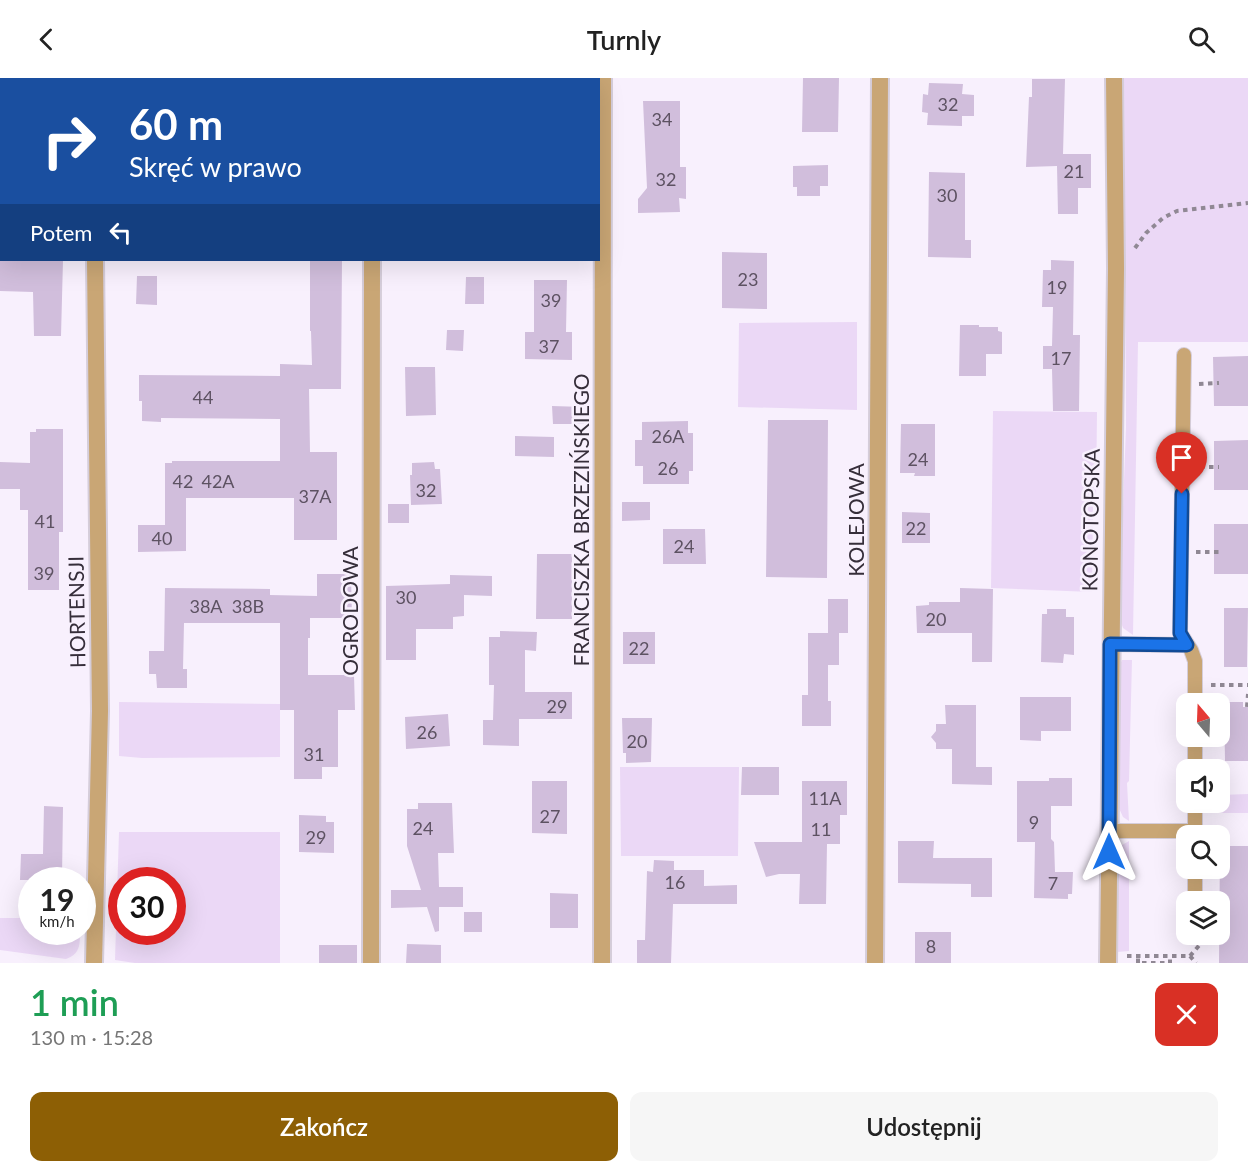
<!DOCTYPE html>
<html lang="pl">
<head>
<meta charset="utf-8">
<style>
	:root { --surface:#fff; --page:#f6f6f6; --text:#222; --muted:#767676; --accent:#8d5f05 }
	body { margin:0; font-family:Lato,sans-serif; background:var(--page); color:var(--text); height:100vh; display:flex; flex-direction:column; font-size:22px; white-space:nowrap }
	* { box-sizing:border-box; margin:0 }
	p { font-size:20px; color:var(--muted) }
	.icon { flex:none; width:33px; height:33px; fill:none; stroke:currentColor; stroke-width:2; stroke-linecap:round; stroke-linejoin:round }
	.map { position:relative; height:885px; overflow:hidden }
	.details { display:flex; flex-direction:column; background:var(--surface); flex:1 }
	.details>* { flex:none }
	.guide { position:absolute; left:0px; top:0px; width:600px; height:183px; box-shadow:0 6px 24px #0002; background:#1a4fa0; color:#fff; overflow:hidden }
	.needle { width:39px; rotate:341deg }
	.tools { position:absolute; left:1176px; top:615px; display:grid; gap:12px }
	.tools a { display:grid; place-items:center; width:54px; height:54px; border-radius:12px; background:var(--surface); box-shadow:0 6px 24px #0002; font-size:30px }
	.speed { position:absolute; left:18px; top:789px; display:flex; gap:12px; font-size:30px; font-weight:700; text-align:center }
	.speed>* { display:grid; place-content:center; width:78px; height:78px; border-radius:50%; background:var(--surface); box-shadow:0 6px 24px #0002; line-height:1 }
	.speed small { font-size:15px; font-weight:400 }
	.speed .limit { border:9px solid #d22; background:#fff; color:#111 }
	.pin { position:absolute; display:grid; place-items:center; width:51px; height:51px; color:#fff; margin:-62px -26px; border-radius:50% 50% 50% 0; rotate:-45deg; box-shadow:0 0 6px #0007 }
	.pin .icon { rotate:45deg }
	.me { position:absolute; width:66px; margin:-33px; rotate:0deg; stroke-linejoin:round; filter:drop-shadow(0 0 4px #0008) }
	.turn { display:flex; align-items:center; gap:21px; height:126px; padding:0 30px; font-size:27px }
	.turn .icon { width:78px; height:78px; stroke-width:2.5 }
	.turn b { display:block; font-size:42px; line-height:51px }
	.then { display:flex; align-items:center; height:57px; padding:0 30px; background:#0003; gap:12px; font-size:22px }
	.round { display:grid; place-items:center; flex:none; width:63px; height:63px; border-radius:12px; background:var(--page) }
	.head { display:flex; align-items:center; justify-content:space-between; height:102px; padding:0 30px }
	h1 { font-size:36px; font-weight:600; line-height:45px; color:#1e9e55 }
	.cta { display:flex; gap:12px; margin-top:auto; padding:12px 30px }
	.cta a { flex:1; height:69px; border-radius:12px; background:var(--accent); color:#fff; font-size:24px; font-weight:600; line-height:69px; text-align:center }
	.cta a+a { background:var(--page); color:var(--text) }
	header { display:flex; justify-content:space-between; align-items:center; height:78px; padding:0 30px; background:var(--surface); font-size:27px; font-weight:600 }
	.map>svg:first-child { display:block }
	.green { fill:#ebd8f6; fill-rule:evenodd }
	.building { fill:#d1bedc }
	.lines { fill:none; stroke-linecap:round; stroke-linejoin:round }
	.service-casing { stroke:#d5cdda; stroke-width:16 }
	.minor-casing { stroke:#d5cdda; stroke-width:20 }
	.path { stroke:#908894; stroke-width:4; stroke-dasharray:4.5 4.5; stroke-linecap:butt }
	.service { stroke:#c9a675; stroke-width:14 }
	.minor { stroke:#c9a675; stroke-width:16 }
	.route-casing { stroke:#114b97; stroke-width:15 }
	.route { stroke:#1a73e8; stroke-width:10 }
	.labels { text-anchor:middle; dominant-baseline:central; stroke-width:5; stroke-linejoin:round; paint-order:stroke }
	.number-label { font-size:18px; fill:#5d5262 }
	.street-label { font-size:21px; fill:#362e3a; stroke:#f8f0fd }
</style>
</head>
<body>
<header><svg class="icon" aria-label="back" viewBox="0 0 24 24"><path d="M15 5l-7 7 7 7"/></svg>Turnly<svg class="icon" aria-label="search" viewBox="0 0 24 24"><circle cx="10" cy="10" r="6"/><path d="M15 15l6 6"/></svg></header>
<div class="map">
<svg width="1248" height="885" viewBox="0 0 1248 885">
	<rect width="100%" height="100%" fill="#f8f0fd"/>
	<path class="green" d="M1124 0H1248V264H1138L1133 557 1123 550 1119 539 1126 349Z
		M857 244V332L738 329 739 245Z
		M993 333 1097 334 1096 424 1093 425 1092 514 991 510Z
		M1122 582H1132L1129 703 1127 705 1129 743 1123 739 1118 728 1119 589Z
		M119 624 280 626V679L142 680 119 678Z
		M620 689H739L738 778H621Z
		M1248 716V735H1218L1220 717Z
		M119 754H280V885H135L115 882ZM122 802H172V854H122Z
		M1129 763V873L1117 874 1118 775 1122 767Z
		M0 840H31L32 854H80C80 867 80 876 66 881L0 872Z"/>
	<path class="building" d="M803 0H839L838 54H802Z
		M1032 1H1065L1063 76H1091V110H1078V136H1058L1057 88 1026 89 1029 19H1032Z
		M929 5 963 6 962 16 974 17V38H962V48L927 47 928 35 922 34 923 16 928 17Z
		M643 23H680V89H686V121L679 120 680 134 638 135V121L647 110Z
		M828 87V108H820V118H797V109H793V88Z
		M929 94 965 95V162H971V180L928 179Z
		M0 161 2 182H63L61 258H34L33 214 0 213Z
		M722 174 767 175V231L722 230Z
		M310 182H342L341 311H309L310 374H337V462H294V420H186V473L138 474V447H165V385H172V383H280V341L161 340V344L142 343V323H139V297L280 298V286L312 287 311 253H310Z
		M1051 182 1074 183 1073 257H1080L1079 333H1053L1052 291H1043V268H1052L1053 229H1042L1043 192H1051Z
		M137 198H157V227L136 226Z
		M466 199H484V226H465Z
		M534 202H567L566 254H572V282L525 281V254H534Z
		M960 247H979V249H998V253L1002 254V276H986V298H959Z
		M447 252H464L463 273 446 272Z
		M1248 278V328H1214L1213 279Z
		M405 289H435L436 337 406 338Z
		M552 328 584 329V346H553Z
		M768 342H828L827 500 766 499Z
		M688 343V355H693V393H689V406H643V388H635V362H642V344Z
		M901 346H935V398H914L915 395H900Z
		M36 351H63V454H59V512H28V432H20V411H0V384L30 385V354H36Z
		M515 358 554 359V379L515 378Z
		M1248 362V412H1214V363Z
		M434 384 435 391H440L442 426 411 427 410 397H412V385Z
		M622 424H650V442L622 443Z
		M388 426H409V445H388Z
		M902 434 930 435V465H902Z
		M1214 446H1248V496H1214Z
		M663 451H705L706 486H663Z
		M537 476H572V541H536Z
		M317 496H351L352 540H310V560H308V597H354L355 632H338V689H322V701H294V632H280V545H184L183 591H187V610H157L156 596H149V573H164L165 510 270 511V517L317 518Z
		M450 497 492 498V518L464 517V538L453 539V551H416V582H386V508L450 506Z
		M960 510 993 511 992 584H972V555H917L916 528 929 527V524H960Z
		M828 521H848V555H839V587H828V623H831V648H802V617H808V555H828Z
		M1224 530H1248L1247 589H1224Z
		M1047 531H1066V539H1074V577L1064 576 1063 585 1041 584 1042 536H1047Z
		M500 553 537 554 536 573 525 572V614H572V641H519V668L483 667V642H493L494 607H489V559H500Z
		M623 554H655V586H623Z
		M1020 619H1071V653H1041V663L1020 662Z
		M1224 624H1243V629H1248V683H1225Z
		M945 627H976V689H992V707L952 706V671H936V665L931 659 936 653V646H946Z
		M448 636 450 668 406 671 405 639Z
		M622 640H652L651 684 626 685V675H623Z
		M742 689H779V717H741Z
		M1049 700H1072V728H1051V761L1054 764 1055 794H1073L1072 816H1068V821L1034 820 1035 764H1017V703H1049Z
		M532 703H567V756L532 755Z
		M802 703H847V737H840V766H827L826 826H799L800 796H779L766 799 754 764H802Z
		M418 725H452L454 775H438L439 809H463V829H439V853L435 854 427 829 391 830V812H421L407 768V731H418Z
		M44 728 63 729 62 799H55V802H20L21 776H43Z
		M299 737 326 738V744H334V775L299 774Z
		M898 763H934L933 780H992V819H971V806L898 805Z
		M1220 768H1248V885H1219Z
		M654 782 674 783V792H704V808L737 807V826H673L671 885H637V862H645L647 793 653 794Z
		M550 815 578 816V850H550Z
		M464 834H482V854H464Z
		M915 854H951V885H915Z
		M407 866 441 867V885H406Z
		M319 867H357V885H319Z"/>
	<g class="lines">
		<g class="service-casing">
			<path id="service" d="M1184 277 1180 555 1191 572 1195 583V626
				M1110 566 1187 567
				M1195 658V692
				M1195 724V753
				M1109 753H1195V758
				M1195 824V790"/>
		</g>
		<g class="minor-casing">
			<path id="minor" d="M80 0 81 2
				M373 2V0
				M94 885 100 633 95 182
				M371 885 372 182
				M602 885 603 0
				M875 885 880 0
				M1108 885 1116 190 1114 0"/>
		</g>
		<path class="path" d="M1135 170 1146 155 1163 140 1177 133 1248 125
			M1199 306 1219 305
			M1200 389H1219
			M1196 474H1220
			M1211 607H1248
			M1247 629 1248 616
			M1127 878H1190L1209 856
			M1190 878 1196 885
			M1138 885V878
			M1142 885H1170V878"/>
		<use href="#service" class="service"/>
		<use href="#minor" class="minor"/>
	</g>
	<g class="lines">
		<g class="route-casing">
			<path id="route" d="M1109 774 1110 566 1187 567 1180 555 1182 416"/>
		</g>
		<use href="#route" class="route"/>
	</g>
	<g class="labels">
		<g class="number-label">
			<text x="948" y="26">32</text>
			<text x="662" y="41">34</text>
			<text x="1074" y="93">21</text>
			<text x="666" y="101">32</text>
			<text x="947" y="117">30</text>
			<text x="748" y="201">23</text>
			<text x="1057" y="209">19</text>
			<text x="551" y="222">39</text>
			<text x="549" y="268">37</text>
			<text x="1061" y="280">17</text>
			<text x="203" y="319">44</text>
			<text x="668" y="358">26A</text>
			<text x="918" y="381">24</text>
			<text x="668" y="390">26</text>
			<text x="183" y="403">42</text>
			<text x="218" y="403">42A</text>
			<text x="426" y="412">32</text>
			<text x="315" y="418">37A</text>
			<text x="45" y="443">41</text>
			<text x="916" y="450">22</text>
			<text x="162" y="460">40</text>
			<text x="684" y="468">24</text>
			<text x="44" y="495">39</text>
			<text x="406" y="519">30</text>
			<text x="206" y="528">38A</text>
			<text x="248" y="528">38B</text>
			<text x="936" y="541">20</text>
			<text x="639" y="570">22</text>
			<text x="557" y="628">29</text>
			<text x="427" y="654">26</text>
			<text x="637" y="663">20</text>
			<text x="314" y="676">31</text>
			<text x="825" y="720">11A</text>
			<text x="550" y="738">27</text>
			<text x="1034" y="744">9</text>
			<text x="423" y="750">24</text>
			<text x="821" y="751">11</text>
			<text x="316" y="759">29</text>
			<text x="675" y="804">16</text>
			<text x="1053" y="805">7</text>
			<text x="931" y="868">8</text>
		</g>
		<g class="street-label">
			<text transform="translate(580 442) rotate(-90)">FRANCISZKA BRZEZIŃSKIEGO</text>
			<text transform="translate(855 442) rotate(-90)">KOLEJOWA</text>
			<text transform="translate(1090 442) rotate(-89)">KONOTOPSKA</text>
			<text transform="translate(349 533) rotate(-90)">OGRODOWA</text>
			<text transform="translate(76 534) rotate(-91)">HORTENSJI</text>
		</g>
	</g>
</svg>
<div class="tools">
<a><svg class="needle" viewBox="-14 -14 28 28"><path d="M0-13l5 13h-10z" fill="#e53935"/><path d="M0 13l5-13h-10z" fill="#767676"/></svg></a>
<a><svg class="icon" aria-label="sound" viewBox="0 0 24 24"><path d="M4 9h4l5-4v14l-5-4H4zM17 9q2 3 0 6"/></svg></a>
<a><svg class="icon" aria-label="search" viewBox="0 0 24 24"><circle cx="10" cy="10" r="6"/><path d="M15 15l6 6"/></svg></a>
<a><svg class="icon" aria-label="layers" viewBox="0 0 24 24"><path d="M12 4l9 5-9 5-9-5zM3 14l9 5 9-5"/></svg></a>
</div>
<div class="speed"><div>19<small>km/h</small></div><div class="limit">30</div></div>
<div class="pin" style="left:1182px;top:416px;background:#d93025"><svg class="icon" aria-label="arrive" viewBox="0 0 24 24"><path d="M6 21V4h12l-3 4 3 4H6"/></svg></div>
<svg class="me" style="left:1109px;top:774px" viewBox="-20 -20 40 40"><path d="M0-17L14 15 0 8-14 15z" fill="#1a73e8" stroke="#fff" stroke-width="4"/></svg>
<div class="guide">
<div class="turn"><svg class="icon" aria-label="right" viewBox="0 0 24 24"><path d="M7 20v-9h11M14 6l5 5-5 5"/></svg><div><b>60 m</b>Skręć w prawo</div></div>
<div class="then">Potem<svg class="icon" aria-label="left" viewBox="0 0 24 24"><path d="M17 20v-9H6M10 6l-5 5 5 5"/></svg></div>
</div>
</div>
<section class="details">
<div class="head"><div><h1>1 min</h1><p>130 m · 15:28</p></div><a class="round" style="background:#d93025;color:#fff"><svg class="icon" aria-label="close" viewBox="0 0 24 24"><path d="M6 6l12 12M18 6L6 18"/></svg></a></div>
<div class="cta"><a>Zakończ</a><a>Udostępnij</a></div>
</section>
</body>
</html>
